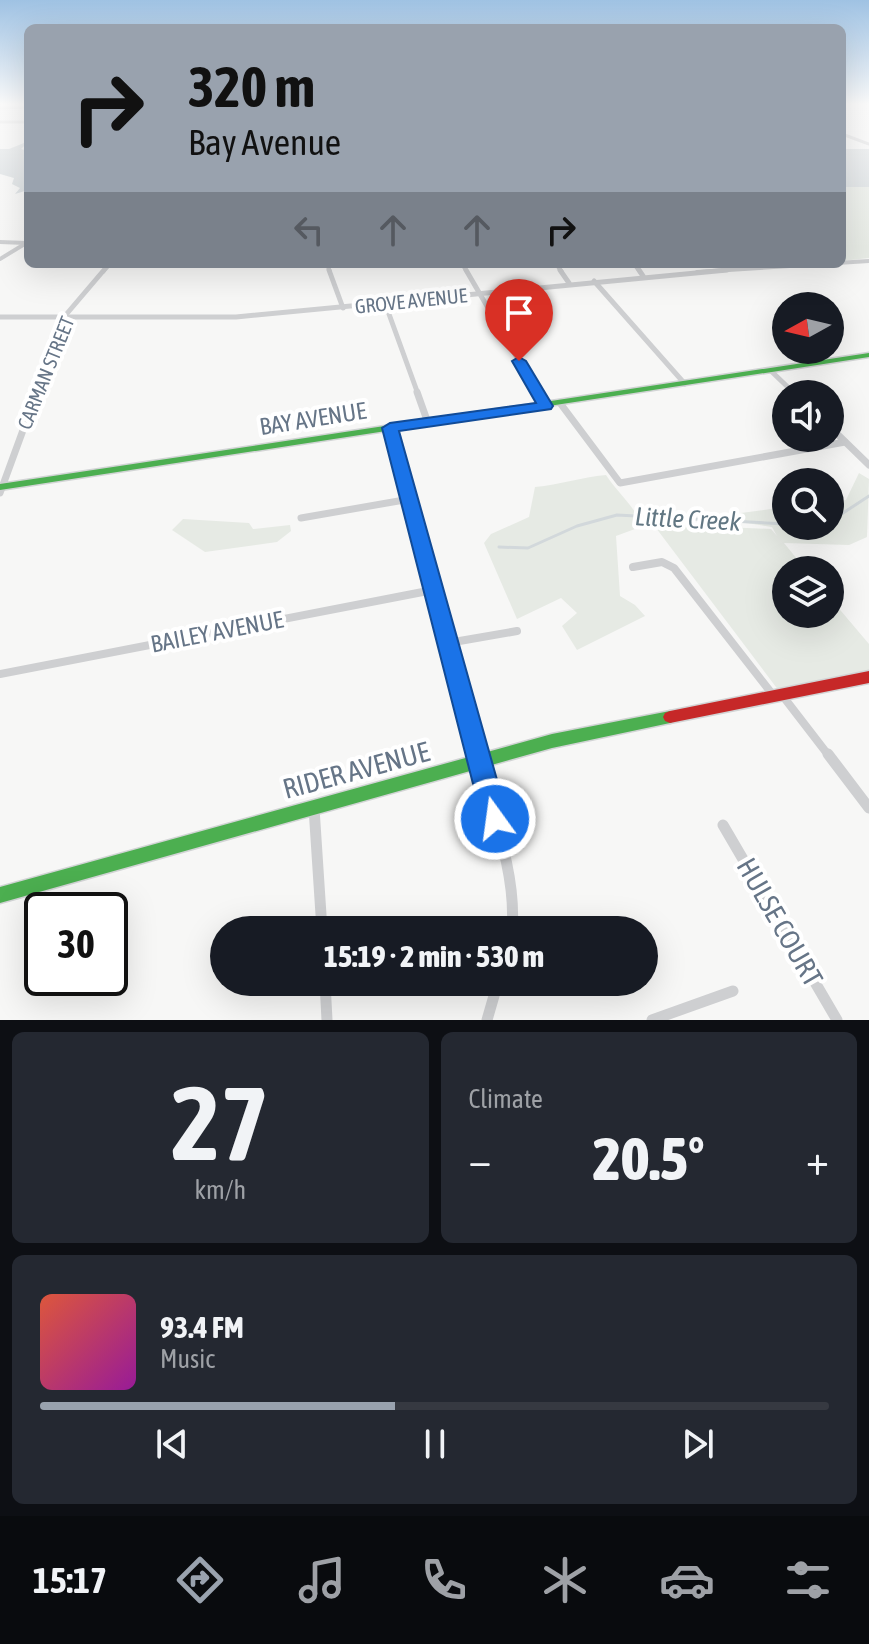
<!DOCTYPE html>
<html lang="en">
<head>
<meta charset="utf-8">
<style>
	body { margin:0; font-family:"Asap Condensed",sans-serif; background:#242831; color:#f1f3f6; height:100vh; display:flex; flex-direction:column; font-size:30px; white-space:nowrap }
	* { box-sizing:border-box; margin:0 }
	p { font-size:26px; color:#9ea1a6 }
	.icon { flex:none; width:44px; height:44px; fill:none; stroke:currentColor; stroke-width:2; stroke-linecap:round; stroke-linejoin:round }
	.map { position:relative; height:1020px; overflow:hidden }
	.drawer { display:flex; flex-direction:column; gap:12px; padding:12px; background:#0d0f14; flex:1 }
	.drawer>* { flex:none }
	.top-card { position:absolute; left:24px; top:24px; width:822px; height:244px; border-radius:12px; box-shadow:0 8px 32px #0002; background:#99a2ae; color:#111; overflow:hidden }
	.needle { width:52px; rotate:262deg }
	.controls { position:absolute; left:772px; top:292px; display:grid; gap:16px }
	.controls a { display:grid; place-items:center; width:72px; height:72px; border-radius:50%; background:#171b24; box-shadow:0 8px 32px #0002; font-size:40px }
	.speed { position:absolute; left:24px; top:892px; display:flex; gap:16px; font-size:40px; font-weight:700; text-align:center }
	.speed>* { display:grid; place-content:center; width:104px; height:104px; border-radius:50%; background:#171b24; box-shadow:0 8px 32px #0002; line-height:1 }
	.speed .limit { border:4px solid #111; border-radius:12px; background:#fff; color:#111 }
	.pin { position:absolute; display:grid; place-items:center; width:68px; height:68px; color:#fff; margin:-82px -34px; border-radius:50% 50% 50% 0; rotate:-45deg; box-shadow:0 0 8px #0007 }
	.pin .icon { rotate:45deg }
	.me { position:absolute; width:88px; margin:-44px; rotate:346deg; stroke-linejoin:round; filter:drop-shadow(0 0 6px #0008) }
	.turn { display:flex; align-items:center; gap:28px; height:168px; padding:0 32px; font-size:36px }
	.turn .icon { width:104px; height:104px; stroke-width:2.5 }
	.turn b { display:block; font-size:56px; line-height:68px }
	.lanes { display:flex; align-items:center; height:76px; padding:0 32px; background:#0003; justify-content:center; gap:40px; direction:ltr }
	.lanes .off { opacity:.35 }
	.big { font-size:60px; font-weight:800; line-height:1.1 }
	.drawer .widget { flex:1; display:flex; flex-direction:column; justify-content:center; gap:12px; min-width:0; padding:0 28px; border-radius:12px; background:#242831 }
	.drawer .dial { align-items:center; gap:0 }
	.dial b { font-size:104px; line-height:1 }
	.song { display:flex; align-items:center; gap:24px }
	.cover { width:96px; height:96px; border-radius:12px; background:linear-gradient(135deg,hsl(10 70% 55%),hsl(300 70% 35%)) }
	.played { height:8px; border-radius:4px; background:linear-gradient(90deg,#99a2ae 45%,#363941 45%) }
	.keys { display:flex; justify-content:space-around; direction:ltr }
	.heat { display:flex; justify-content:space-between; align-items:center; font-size:44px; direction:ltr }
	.drawer .tiles { flex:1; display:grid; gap:12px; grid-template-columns:1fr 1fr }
	.widget:last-child { grid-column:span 2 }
	.trip { position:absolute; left:210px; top:916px; width:448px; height:80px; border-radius:40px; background:#171b24; box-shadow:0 8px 32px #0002; font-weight:800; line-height:80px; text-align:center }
	.tab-bar { display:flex; height:128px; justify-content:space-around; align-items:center; background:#090b0e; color:#9ea1a6 }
	.tab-bar .icon { width:56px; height:56px }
	.tab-bar .current { color:#99a2ae }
	.tab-bar b { font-size:36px; color:#f1f3f6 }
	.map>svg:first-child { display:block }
	.green { fill:#e6eae4 }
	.water { fill:#d2d8db }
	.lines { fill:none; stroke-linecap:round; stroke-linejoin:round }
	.stream { stroke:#d2d8db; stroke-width:3 }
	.fast-casing { stroke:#d2d4d5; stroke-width:3 }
	.jam-casing { stroke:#d2d4d5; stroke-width:3 }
	.street-far5 { stroke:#cecfd1; stroke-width:3 }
	.street-far4 { stroke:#cecfd1; stroke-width:4 }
	.street-far3 { stroke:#cecfd1; stroke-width:5 }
	.street-far2 { stroke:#cecfd1; stroke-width:7 }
	.street-far1 { stroke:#cecfd1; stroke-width:8 }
	.street { stroke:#cecfd1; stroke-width:11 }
	.fast { fill:#4caf50; fill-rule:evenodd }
	.jam { fill:#c62828; fill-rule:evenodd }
	.route { fill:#1a73e8; stroke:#114b97; stroke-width:2 }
	.labels { text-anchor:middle; stroke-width:8; stroke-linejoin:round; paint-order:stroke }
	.far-street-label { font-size:20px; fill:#667587; stroke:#fff }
	.street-label { font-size:24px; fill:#667587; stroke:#fff }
	.water-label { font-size:26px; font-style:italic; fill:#627783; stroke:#fff }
	.near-street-label { font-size:28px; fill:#667587; stroke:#fff }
</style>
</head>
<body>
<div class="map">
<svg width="869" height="1020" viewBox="0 0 869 1020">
	<rect width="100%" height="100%" fill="#f7f7f6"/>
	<g class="green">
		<path d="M 842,187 L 869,187 L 869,258 L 842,261 Z"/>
		<path d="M 859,473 L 869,479 L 867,537 L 849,545 L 784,543 L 806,570 L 786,570 L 786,614 L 830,614 L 830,598 L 869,644 L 869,672 L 779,691 L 653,524 L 771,529 L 777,536 L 772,527 L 710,517 L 786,507 L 786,526 L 830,526 L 830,502 L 846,500 Z"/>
		<path d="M 606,475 C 618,493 634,506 643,526 L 616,536 L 620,596 L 635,605 L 645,616 L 577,650 L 562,626 L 577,613 L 561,598 L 517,619 L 484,543 L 491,534 L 529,517 L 535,487 C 560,485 581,477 606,475 Z"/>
		<path d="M 183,519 L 249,523 L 253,529 L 290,525 L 291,531 L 277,542 L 205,552 L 172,530 Z"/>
	</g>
	<g class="water">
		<path d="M 24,143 L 26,144 L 21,149 L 28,151 L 28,190 L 15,194 L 20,188 L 12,184 L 14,178 L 0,174 L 0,149 L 9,149 Z"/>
		<rect x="842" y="149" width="27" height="38"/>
	</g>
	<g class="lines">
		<g class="stream">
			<path d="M 830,517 L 840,515 L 869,496"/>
			<path d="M 499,547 L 528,548 L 577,526 L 617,515 L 786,524"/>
		</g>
		<g class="fast-casing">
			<g id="fast">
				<path d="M 869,353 L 869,357 L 0,490 L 0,484 Z"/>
				<path d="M 670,711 L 675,713 L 677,717 L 675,721 L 670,723 L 552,748 L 0,903 L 0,887 L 552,734 Z"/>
			</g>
		</g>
		<g class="jam-casing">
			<path id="jam" d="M 869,671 L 869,683 L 670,723 L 665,721 L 663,717 L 665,713 L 670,711 Z"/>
		</g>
		<g class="street-far5">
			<path d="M 0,108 L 28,107"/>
			<path d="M 0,122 L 28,122"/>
			<path d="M 842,134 L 869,144"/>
		</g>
		<g class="street-far4">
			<path d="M 0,242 L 26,243"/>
			<path d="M 0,259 L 28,242"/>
			<path d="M 327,264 L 330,272"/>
			<path d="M 462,264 L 467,272"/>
			<path d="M 556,264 L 562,272"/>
			<path d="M 634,264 L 640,272"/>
			<path d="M 103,272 L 110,264"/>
			<path d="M 697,272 L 869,261"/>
		</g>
		<g class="street-far3">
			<path d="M 329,270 L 343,308"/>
			<path d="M 466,270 L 538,394"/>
			<path d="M 560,270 L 569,283"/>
			<path d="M 639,270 L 643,276"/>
			<path d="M 594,281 L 685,384"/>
			<path d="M 385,303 L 418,394"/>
			<path d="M 0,317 L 236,317 L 727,270"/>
			<path d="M 770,370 L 795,394"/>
			<path d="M 36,394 L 64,317 L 104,270"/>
		</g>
		<g class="street-far2">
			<path d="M 417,392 L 428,423"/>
			<path d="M 537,392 L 545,406"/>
			<path d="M 560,403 L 620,483 L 845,442"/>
			<path d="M 830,427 L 869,465"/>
			<path d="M 390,428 L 423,552"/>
			<path d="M 0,493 L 37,392"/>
			<path d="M 301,518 L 410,499"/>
		</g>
		<g class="street-far1">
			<path d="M 422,550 L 477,756"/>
			<path d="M 633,567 L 662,562 L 674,568 L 773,695"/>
			<path d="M 448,643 L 517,631"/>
			<path d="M 0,674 L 433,590"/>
			<path d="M 782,695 L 829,756"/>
		</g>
		<g class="street">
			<path d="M 476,754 C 491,810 517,872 512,930"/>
			<path d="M 828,754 L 869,808"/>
			<path d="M 314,808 L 322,930"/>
			<path d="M 723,825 L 837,1020"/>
			<path d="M 325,982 L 327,1020"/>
			<path d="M 487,1020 L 498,982"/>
			<path d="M 652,1020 L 733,991"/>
		</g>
		<use href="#fast" class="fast"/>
		<use href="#jam" class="jam"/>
	</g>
	<linearGradient id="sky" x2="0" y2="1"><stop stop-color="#9fc2e3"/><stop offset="0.42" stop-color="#fbfbfb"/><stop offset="1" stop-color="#fbfbfb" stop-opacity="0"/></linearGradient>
	<rect width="869" height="248" fill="url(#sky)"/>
	<path class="route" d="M 519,357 L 526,361 L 553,406 L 551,409 L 399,431 L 508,819 L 504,829 L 495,833 L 486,829 L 482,819 L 382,428 L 390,423 L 536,403 L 512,361 Z"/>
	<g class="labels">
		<g class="far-street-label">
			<text transform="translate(411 301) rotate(-6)" y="7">GROVE AVENUE</text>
			<text transform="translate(46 373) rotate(-68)" y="7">CARMAN STREET</text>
		</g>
		<g class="street-label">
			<text transform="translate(313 419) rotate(-9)" y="8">BAY AVENUE</text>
			<text transform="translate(217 632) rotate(-11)" y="8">BAILEY AVENUE</text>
		</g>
		<g class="water-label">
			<text transform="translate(688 519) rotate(3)" y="9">Little Creek</text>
		</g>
		<g class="near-street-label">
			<text transform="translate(356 770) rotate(-15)" y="10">RIDER AVENUE</text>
			<text transform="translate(780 922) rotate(60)" y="10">HULSE COURT</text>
		</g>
	</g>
</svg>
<div class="controls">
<a><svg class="needle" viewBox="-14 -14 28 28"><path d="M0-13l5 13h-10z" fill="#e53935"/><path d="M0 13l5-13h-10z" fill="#9ea1a6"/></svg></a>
<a><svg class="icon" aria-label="sound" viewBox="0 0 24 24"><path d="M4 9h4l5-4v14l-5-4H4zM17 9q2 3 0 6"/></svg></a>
<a><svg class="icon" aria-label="search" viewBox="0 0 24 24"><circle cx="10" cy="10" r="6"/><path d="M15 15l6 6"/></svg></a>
<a><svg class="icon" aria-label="layers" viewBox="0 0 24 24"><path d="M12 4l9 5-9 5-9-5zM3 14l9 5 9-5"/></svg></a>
</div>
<div class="speed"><div class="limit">30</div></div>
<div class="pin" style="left:519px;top:361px;background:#d93025"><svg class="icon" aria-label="arrive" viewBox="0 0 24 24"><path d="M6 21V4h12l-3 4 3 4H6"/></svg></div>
<svg class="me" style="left:495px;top:819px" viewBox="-20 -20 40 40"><circle r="17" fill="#1a73e8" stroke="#fff" stroke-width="3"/><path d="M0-11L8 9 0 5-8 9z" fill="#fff"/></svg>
<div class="trip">15:19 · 2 min · 530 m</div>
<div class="top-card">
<div class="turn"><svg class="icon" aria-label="right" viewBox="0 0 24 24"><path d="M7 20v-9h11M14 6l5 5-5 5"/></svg><div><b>320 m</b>Bay Avenue</div></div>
<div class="lanes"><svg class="icon off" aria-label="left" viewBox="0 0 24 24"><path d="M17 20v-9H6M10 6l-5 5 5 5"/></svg><svg class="icon off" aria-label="ahead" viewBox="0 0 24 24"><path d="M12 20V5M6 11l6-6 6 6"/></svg><svg class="icon off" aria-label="ahead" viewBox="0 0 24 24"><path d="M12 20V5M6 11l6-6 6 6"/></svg><svg class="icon" aria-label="right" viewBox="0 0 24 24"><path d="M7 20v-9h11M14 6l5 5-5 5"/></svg></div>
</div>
</div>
<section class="drawer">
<div class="tiles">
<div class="widget dial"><b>27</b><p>km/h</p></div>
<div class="widget"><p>Climate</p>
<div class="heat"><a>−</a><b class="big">20.5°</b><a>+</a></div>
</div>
<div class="widget">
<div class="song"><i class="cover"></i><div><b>93.4 FM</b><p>Music</p></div></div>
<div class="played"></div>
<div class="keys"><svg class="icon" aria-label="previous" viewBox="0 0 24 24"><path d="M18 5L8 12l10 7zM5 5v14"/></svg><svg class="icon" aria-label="pause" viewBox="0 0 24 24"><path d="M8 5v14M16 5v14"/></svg><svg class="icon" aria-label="next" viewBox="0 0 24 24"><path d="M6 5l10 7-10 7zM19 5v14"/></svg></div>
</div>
</div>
</section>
<nav class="tab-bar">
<b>15:17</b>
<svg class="icon current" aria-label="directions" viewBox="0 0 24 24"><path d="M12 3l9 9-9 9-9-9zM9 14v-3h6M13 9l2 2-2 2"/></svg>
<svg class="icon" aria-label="music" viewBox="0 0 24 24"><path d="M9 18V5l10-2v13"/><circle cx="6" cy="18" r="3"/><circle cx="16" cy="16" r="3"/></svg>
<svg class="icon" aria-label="phone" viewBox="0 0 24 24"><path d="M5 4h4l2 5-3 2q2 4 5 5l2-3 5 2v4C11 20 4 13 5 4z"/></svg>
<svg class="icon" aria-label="climate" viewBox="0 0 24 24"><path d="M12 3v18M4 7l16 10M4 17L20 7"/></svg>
<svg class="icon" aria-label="car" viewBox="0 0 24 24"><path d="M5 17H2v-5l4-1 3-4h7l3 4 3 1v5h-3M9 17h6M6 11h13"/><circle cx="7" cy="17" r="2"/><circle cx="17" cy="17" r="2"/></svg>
<svg class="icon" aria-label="filters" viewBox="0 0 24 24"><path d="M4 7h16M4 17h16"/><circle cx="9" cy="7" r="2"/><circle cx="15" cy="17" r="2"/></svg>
</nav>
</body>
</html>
